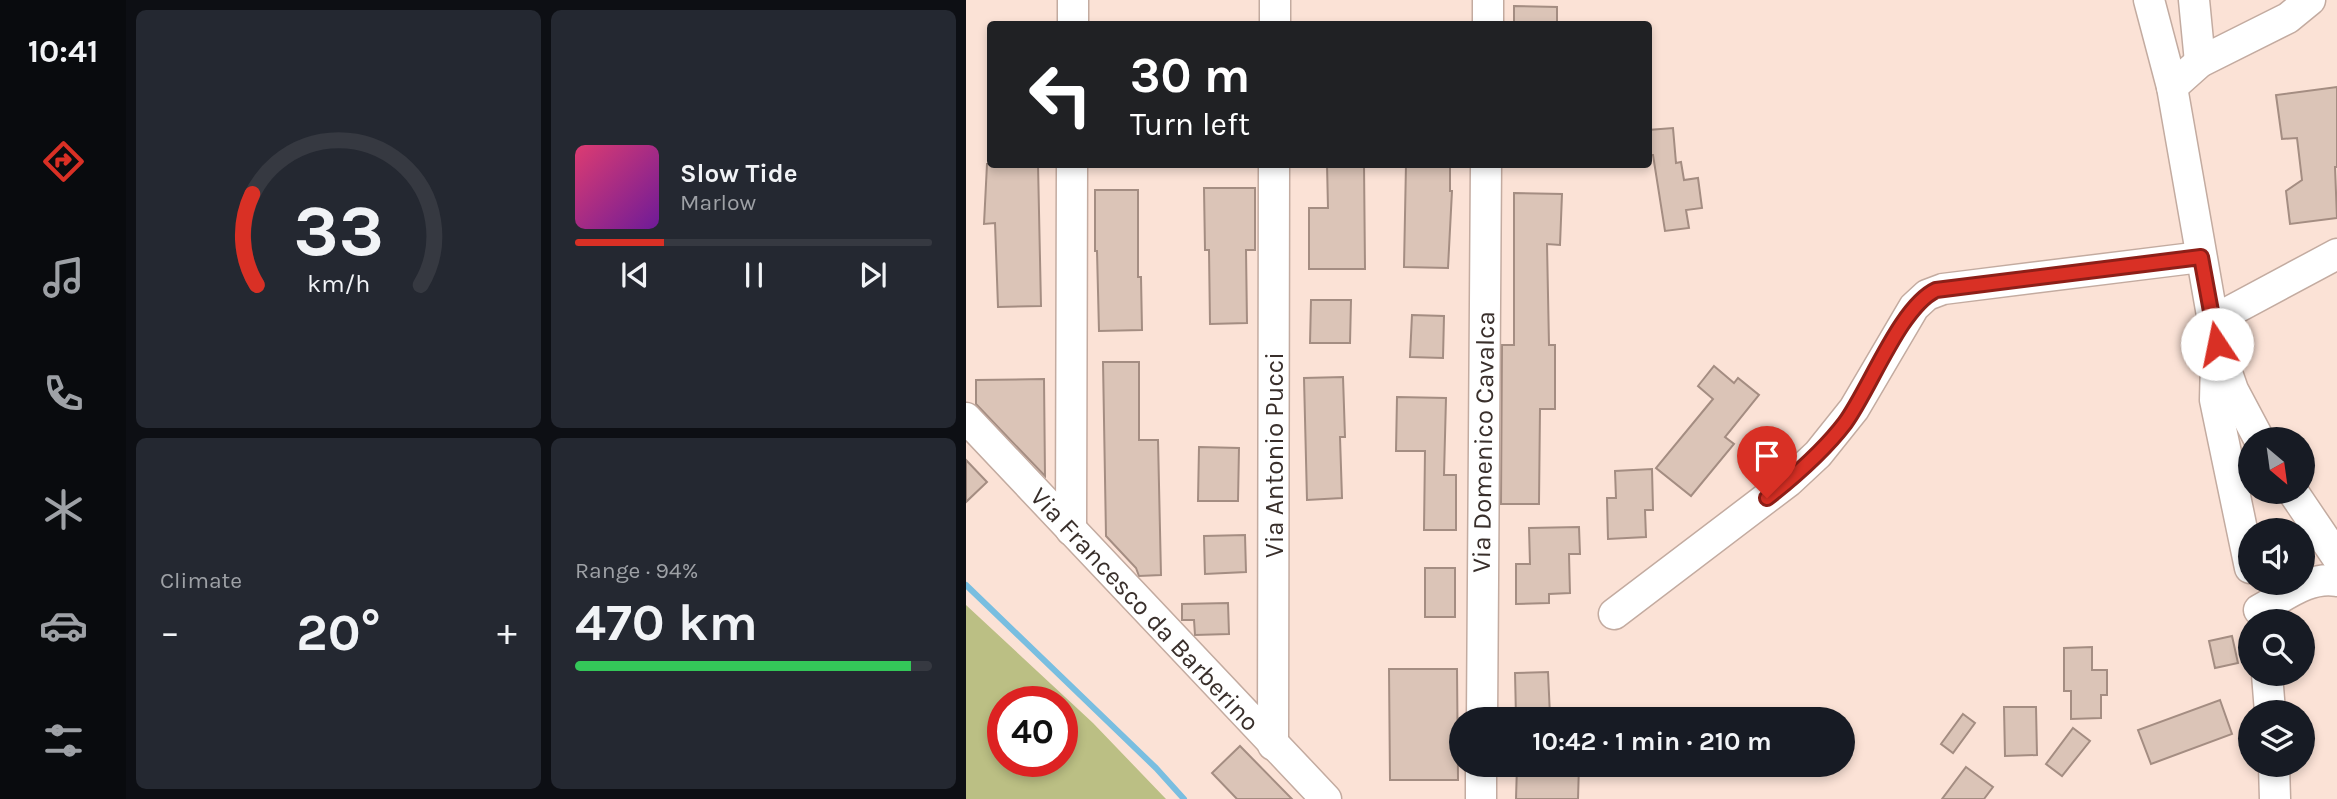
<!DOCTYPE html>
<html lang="en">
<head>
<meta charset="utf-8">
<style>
	body { margin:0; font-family:Karla,sans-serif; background:#242831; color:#f1f3f6; height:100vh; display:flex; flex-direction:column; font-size:26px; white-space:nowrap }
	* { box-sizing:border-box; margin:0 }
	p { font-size:23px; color:#9ea1a6 }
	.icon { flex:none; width:38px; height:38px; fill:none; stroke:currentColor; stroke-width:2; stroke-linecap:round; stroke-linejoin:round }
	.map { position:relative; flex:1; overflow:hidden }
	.sheet { display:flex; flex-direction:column; gap:10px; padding:10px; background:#0d0f14; width:840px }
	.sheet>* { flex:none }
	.guide { position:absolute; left:21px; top:21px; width:665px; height:147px; border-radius:7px; box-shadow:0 4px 10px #0003; background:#202124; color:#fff; overflow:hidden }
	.needle { width:46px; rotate:151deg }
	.fabs { position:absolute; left:1272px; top:427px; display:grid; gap:14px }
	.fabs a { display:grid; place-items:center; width:77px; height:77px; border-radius:50%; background:#171b24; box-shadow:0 4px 10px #0003; font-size:35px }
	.speed { position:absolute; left:21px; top:686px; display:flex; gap:14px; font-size:35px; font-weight:700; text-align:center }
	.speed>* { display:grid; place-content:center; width:91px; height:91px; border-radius:50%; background:#171b24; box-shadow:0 4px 10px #0003; line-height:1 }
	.speed .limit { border:10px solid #d22; background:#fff; color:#111 }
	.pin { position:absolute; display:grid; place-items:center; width:60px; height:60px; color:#fff; margin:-72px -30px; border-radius:50% 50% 50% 0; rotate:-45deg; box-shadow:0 0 7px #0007 }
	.pin .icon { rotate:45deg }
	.me { position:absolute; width:77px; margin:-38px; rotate:349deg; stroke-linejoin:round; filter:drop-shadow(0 0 5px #0008) }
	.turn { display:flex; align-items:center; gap:24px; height:147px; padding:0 28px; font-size:32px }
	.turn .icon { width:91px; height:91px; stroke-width:2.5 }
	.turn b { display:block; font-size:49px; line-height:60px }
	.big { font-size:52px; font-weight:700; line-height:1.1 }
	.sheet .card { flex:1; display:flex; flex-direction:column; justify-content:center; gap:10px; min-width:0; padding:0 24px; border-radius:10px; background:#242831 }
	.sheet .dial { align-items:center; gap:0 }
	.dial svg { height:182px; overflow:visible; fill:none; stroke:#363941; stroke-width:7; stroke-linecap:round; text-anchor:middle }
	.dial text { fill:#f1f3f6; stroke:none }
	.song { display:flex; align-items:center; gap:21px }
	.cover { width:84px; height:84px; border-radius:10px; background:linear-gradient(135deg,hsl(340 70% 55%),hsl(280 70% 35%)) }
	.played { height:7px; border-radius:4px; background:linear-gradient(90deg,#d93025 25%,#363941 25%) }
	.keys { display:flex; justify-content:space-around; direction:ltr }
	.heat { display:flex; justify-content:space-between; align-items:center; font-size:38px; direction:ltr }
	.charge { height:10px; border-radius:5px; background:linear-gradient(90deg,#34c759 94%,#363941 0) }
	.sheet .tiles { flex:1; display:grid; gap:10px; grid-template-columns:repeat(2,1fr) }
	.trip { position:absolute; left:483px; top:707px; width:406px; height:70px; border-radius:35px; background:#171b24; box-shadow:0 4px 10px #0003; font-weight:700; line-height:70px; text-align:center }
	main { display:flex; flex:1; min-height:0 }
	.tab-bar { display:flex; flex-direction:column; width:126px; justify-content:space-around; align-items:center; background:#090b0e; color:#9ea1a6 }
	.tab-bar .icon { width:49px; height:49px }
	.tab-bar .active { color:#d93025 }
	.tab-bar b { font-size:32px; color:#f1f3f6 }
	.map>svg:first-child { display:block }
	.green { fill:#bbbf84; fill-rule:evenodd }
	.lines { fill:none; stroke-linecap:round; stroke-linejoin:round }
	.stream { stroke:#79bee0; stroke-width:6 }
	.building { fill:#dbc4b7; stroke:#a48d82; stroke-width:2 }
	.minor-casing { stroke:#c3aba0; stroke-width:33 }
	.minor { stroke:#fff; stroke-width:30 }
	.route-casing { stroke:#8d1f18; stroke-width:18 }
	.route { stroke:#d93025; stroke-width:12 }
	.labels { text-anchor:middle; stroke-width:6; stroke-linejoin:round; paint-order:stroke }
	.street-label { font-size:26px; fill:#392f2b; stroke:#fff }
</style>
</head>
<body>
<main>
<nav class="tab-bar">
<b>10:41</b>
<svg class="icon active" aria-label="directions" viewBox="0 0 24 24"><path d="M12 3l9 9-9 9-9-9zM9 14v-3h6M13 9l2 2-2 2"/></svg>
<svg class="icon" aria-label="music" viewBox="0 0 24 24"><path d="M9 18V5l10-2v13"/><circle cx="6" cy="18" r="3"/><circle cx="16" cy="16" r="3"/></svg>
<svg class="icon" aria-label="phone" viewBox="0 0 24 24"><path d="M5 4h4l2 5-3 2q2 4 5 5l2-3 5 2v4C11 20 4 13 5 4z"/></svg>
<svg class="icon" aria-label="climate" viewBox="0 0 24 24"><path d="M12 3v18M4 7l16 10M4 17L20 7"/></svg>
<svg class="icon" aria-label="car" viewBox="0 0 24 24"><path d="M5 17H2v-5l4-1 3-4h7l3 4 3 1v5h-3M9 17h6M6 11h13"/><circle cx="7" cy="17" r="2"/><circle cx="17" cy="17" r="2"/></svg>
<svg class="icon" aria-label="filters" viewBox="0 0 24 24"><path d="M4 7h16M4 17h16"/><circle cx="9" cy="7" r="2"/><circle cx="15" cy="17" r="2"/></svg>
</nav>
<section class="sheet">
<div class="tiles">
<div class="card dial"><svg viewBox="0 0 100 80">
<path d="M14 69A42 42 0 1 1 86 69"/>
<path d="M14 69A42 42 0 0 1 12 29" stroke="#d93025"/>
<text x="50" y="56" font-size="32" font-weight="700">33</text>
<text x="50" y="72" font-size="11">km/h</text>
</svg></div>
<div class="card">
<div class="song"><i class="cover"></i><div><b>Slow Tide</b><p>Marlow</p></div></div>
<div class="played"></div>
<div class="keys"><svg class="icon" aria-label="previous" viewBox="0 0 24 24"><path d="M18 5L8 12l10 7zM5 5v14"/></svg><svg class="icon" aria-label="pause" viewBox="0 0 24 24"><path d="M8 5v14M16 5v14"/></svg><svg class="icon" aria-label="next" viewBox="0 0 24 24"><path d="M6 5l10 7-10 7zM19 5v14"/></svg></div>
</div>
<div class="card"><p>Climate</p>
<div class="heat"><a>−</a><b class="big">20°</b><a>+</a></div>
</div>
<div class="card"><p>Range · 94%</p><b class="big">470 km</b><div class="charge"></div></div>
</div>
</section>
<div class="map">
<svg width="1371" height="799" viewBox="0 0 1371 799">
	<rect width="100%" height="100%" fill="#fbe2d6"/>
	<path class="green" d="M 0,605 L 127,723 L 200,799 L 0,799 ZM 37,702 L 96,702 L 96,761 L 37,761 Z"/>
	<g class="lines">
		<path class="stream" d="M 0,585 L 190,768 L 218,799"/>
	</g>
	<g class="building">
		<path d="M 548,6 L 591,7 L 591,24 L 548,24 Z"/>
		<path d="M 1371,87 L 1371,167 L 1369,167 L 1371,218 L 1324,224 L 1320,191 L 1336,180 L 1331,138 L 1316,139 L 1310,95 Z"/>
		<path d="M 707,128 L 710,163 L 715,162 L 718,180 L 732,178 L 736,208 L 720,210 L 723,228 L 699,231 L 687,155 L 682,155 L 682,130 Z"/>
		<path d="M 21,164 L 72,164 L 75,306 L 32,307 L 29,223 L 18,224 Z"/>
		<path d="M 361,164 L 398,164 L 399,269 L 343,269 L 343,208 L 362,208 Z"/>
		<path d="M 440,164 L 484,164 L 484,191 L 486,191 L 482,268 L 438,267 Z"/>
		<path d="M 238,188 L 289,188 L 289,250 L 280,250 L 281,323 L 244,324 L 243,250 L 239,250 Z"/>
		<path d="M 129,190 L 172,190 L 172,277 L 175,277 L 176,330 L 133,331 L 131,251 L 129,251 Z"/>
		<path d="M 548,193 L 596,194 L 594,245 L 581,244 L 583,345 L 589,345 L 589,409 L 574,409 L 573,504 L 535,504 L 536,345 L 548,345 Z"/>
		<path d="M 345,300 L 385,300 L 384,343 L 344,343 Z"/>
		<path d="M 446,315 L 478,316 L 477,358 L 444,357 Z"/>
		<path d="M 137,362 L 173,362 L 173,440 L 192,440 L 195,575 L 173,576 L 170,568 L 140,536 Z"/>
		<path d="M 748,366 L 768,383 L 772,378 L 793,395 L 759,437 L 768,444 L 725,496 L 690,468 L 747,399 L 732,386 Z"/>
		<path d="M 377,377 L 379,437 L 374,437 L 376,498 L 341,500 L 338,378 Z"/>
		<path d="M 78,379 L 79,476 L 10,404 L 10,380 Z"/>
		<path d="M 431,397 L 480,398 L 478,475 L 490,475 L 490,530 L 458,530 L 459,451 L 430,451 Z"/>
		<path d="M 233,447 L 273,448 L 272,501 L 232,501 Z"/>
		<path d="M 0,460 L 21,482 L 0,502 Z"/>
		<path d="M 686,469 L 687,510 L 679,510 L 680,537 L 642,539 L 641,498 L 650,498 L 649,471 Z"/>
		<path d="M 613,527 L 614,554 L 603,554 L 604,593 L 583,594 L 583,603 L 550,604 L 550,564 L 564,564 L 563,528 Z"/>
		<path d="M 279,535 L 280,572 L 239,574 L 238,536 Z"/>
		<rect x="459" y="568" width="30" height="49"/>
		<path d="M 262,603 L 263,634 L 229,635 L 228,620 L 216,620 L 216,604 Z"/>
		<path d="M 1266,636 L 1272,663 L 1249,668 L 1243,641 Z"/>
		<path d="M 1126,647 L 1126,670 L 1141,670 L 1141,695 L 1135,695 L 1135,718 L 1105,719 L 1105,691 L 1098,691 L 1098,648 Z"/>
		<path d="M 423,669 L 491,669 L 492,780 L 424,780 Z"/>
		<path d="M 582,672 L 584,716 L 550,717 L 549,673 Z"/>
		<path d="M 1254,700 L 1266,734 L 1185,764 L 1172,730 Z"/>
		<path d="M 1038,707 L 1070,707 L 1071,755 L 1039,756 Z"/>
		<path d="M 997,714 L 1009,723 L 987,753 L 975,744 Z"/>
		<path d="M 1107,728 L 1124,741 L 1096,776 L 1080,764 Z"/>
		<path d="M 274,746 L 326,799 L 271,799 L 246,773 Z"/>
		<path d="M 551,765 L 613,765 L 612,799 L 550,799 Z"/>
		<path d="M 1000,767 L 1027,787 L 1018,799 L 976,799 Z"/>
	</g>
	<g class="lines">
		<g class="minor-casing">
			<g id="minor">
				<path d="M 1183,0 L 1206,87 L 1251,344 L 1267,390 L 1293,439"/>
				<path d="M 1228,0 L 1234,62"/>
				<path d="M 107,24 L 107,0"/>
				<path d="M 309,24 L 309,0"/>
				<path d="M 522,24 L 522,0"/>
				<path d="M 1206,87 L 1234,62 L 1322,18 L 1344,0"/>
				<path d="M 1246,321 L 1371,254"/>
				<path d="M 1250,362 L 1249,400 L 1284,568"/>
				<path d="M 0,418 L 360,799"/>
				<path d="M 1327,492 L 1371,557"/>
				<path d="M 105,530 L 106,164"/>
				<path d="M 1293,610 C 1318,597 1342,576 1371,581"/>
				<path d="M 648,614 L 823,481 L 852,454 L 888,409 L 948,307 L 961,295 L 977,289 L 1235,257"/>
				<path d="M 1301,674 L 1304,712"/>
				<path d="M 516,719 L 520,164"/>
				<path d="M 307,745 L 308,164"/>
				<path d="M 1308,765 L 1309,799"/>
				<path d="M 515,799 L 515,765"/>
			</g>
		</g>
		<use href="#minor" class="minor"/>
	</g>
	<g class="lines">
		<g class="route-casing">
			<path id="route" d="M 801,498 C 829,476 857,452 879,423 C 904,389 934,307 970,290 L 1235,257 L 1251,344"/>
		</g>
		<use href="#route" class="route"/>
	</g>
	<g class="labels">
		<g class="street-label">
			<text transform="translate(517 442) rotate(-89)" y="9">Via Domenico Cavalca</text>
			<text transform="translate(308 455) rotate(-90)" y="9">Via Antonio Pucci</text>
			<text transform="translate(179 609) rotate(47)" y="9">Via Francesco da Barberino</text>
		</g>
	</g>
</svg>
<div class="fabs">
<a><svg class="needle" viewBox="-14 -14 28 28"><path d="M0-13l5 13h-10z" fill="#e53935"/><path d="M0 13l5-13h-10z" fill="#9ea1a6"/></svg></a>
<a><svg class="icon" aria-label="sound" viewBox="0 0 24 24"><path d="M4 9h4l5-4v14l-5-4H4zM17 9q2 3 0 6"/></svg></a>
<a><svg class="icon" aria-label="search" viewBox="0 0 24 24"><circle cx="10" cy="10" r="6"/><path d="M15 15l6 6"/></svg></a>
<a><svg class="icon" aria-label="layers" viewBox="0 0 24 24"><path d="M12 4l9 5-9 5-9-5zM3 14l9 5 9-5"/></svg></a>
</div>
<div class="speed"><div class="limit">40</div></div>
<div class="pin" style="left:801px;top:498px;background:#d93025"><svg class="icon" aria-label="arrive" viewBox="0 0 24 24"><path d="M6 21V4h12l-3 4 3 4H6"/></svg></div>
<svg class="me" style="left:1251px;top:344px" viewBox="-20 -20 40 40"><circle r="19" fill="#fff"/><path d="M0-13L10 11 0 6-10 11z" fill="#d93025"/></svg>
<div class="trip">10:42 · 1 min · 210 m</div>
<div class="guide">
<div class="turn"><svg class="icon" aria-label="left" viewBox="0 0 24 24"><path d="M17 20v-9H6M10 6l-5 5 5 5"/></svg><div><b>30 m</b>Turn left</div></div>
</div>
</div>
</main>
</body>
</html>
